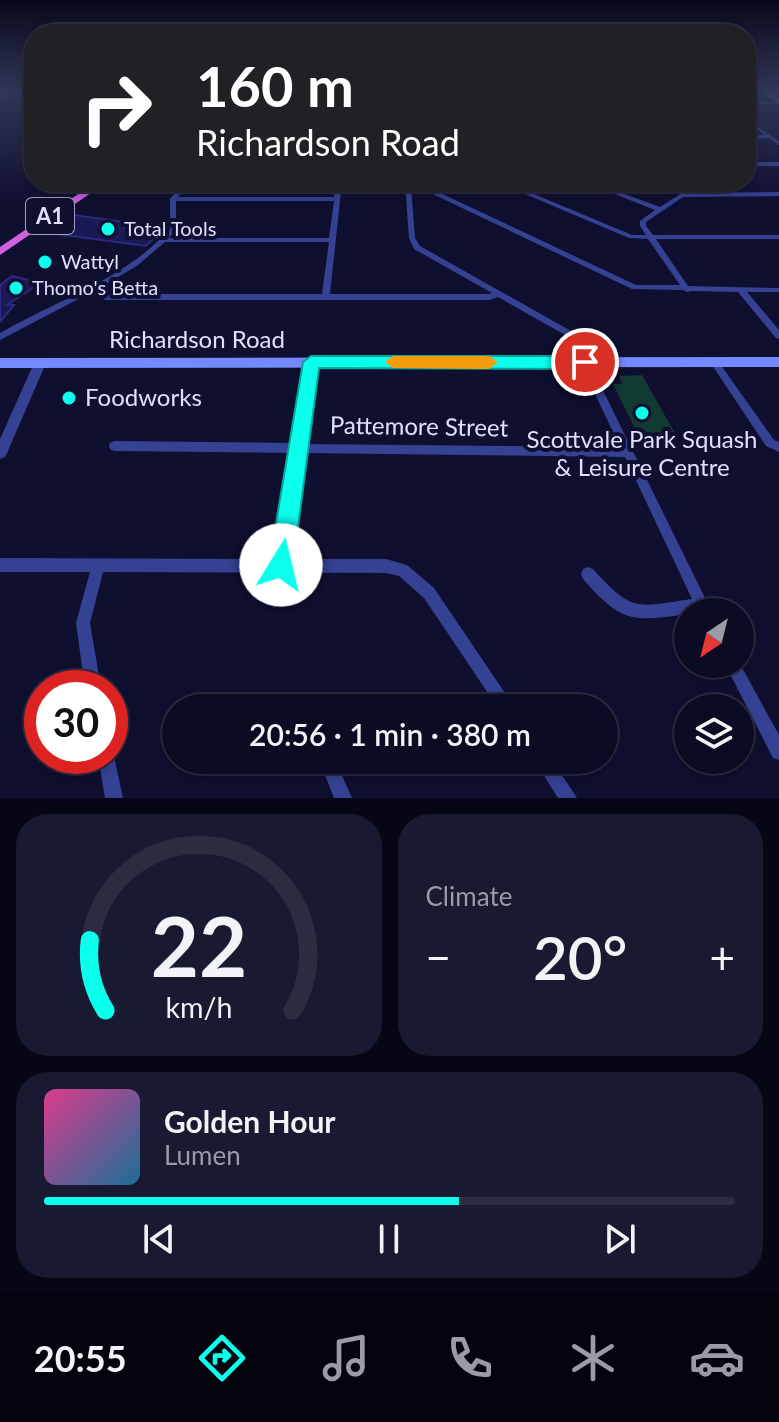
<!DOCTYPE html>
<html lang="en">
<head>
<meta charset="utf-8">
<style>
	body { margin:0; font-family:Lato,sans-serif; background:#191931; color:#f1f3f6; height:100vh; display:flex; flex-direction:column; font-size:30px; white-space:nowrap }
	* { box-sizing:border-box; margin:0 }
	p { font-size:26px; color:#9a9ba6 }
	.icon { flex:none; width:44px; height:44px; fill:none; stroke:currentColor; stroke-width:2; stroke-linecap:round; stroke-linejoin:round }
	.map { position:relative; height:798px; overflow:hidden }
	.panel { display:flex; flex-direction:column; gap:16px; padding:16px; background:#060614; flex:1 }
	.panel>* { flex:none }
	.top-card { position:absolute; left:24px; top:24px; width:732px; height:168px; border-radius:32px; box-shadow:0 4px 12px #0003,0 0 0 2px #2b2b41; background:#202124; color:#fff; overflow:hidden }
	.needle { width:52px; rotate:215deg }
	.controls { position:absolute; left:674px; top:598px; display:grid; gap:16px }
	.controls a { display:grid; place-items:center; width:80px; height:80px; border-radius:50%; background:#0b0b24; box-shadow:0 4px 12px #0003,0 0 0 2px #2b2b41; font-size:40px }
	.speed { position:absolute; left:24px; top:670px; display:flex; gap:16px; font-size:40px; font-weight:700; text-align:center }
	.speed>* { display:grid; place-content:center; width:104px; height:104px; border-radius:50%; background:#0b0b24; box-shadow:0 4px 12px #0003,0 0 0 2px #2b2b41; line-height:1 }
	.speed .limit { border:12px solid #d22; background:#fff; color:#111 }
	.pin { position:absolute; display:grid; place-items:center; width:68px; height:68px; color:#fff; margin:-34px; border:4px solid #fff; border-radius:50%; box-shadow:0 2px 8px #0007 }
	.me { position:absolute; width:88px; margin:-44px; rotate:9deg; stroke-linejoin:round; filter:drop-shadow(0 0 6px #0008) }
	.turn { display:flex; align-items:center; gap:28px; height:168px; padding:0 40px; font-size:36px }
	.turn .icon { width:104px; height:104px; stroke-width:2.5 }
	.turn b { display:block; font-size:56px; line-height:68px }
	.big { font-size:60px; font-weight:600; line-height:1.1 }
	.panel .card { flex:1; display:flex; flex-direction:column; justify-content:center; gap:12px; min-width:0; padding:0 28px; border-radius:32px; background:#191931 }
	.panel .dial { align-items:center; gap:0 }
	.dial svg { height:208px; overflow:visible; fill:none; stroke:#2b2b41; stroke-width:7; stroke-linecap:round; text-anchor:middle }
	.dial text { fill:#f1f3f6; stroke:none }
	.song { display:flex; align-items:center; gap:24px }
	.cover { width:96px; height:96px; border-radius:12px; background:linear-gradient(135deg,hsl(330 70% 55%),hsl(200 70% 35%)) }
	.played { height:8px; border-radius:4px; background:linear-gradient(90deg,#0affed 60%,#2b2b41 60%) }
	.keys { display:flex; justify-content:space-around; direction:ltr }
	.heat { display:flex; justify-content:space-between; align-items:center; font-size:44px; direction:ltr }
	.panel .tiles { flex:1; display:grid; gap:16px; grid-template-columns:1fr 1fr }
	.card:last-child { grid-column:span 2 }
	.trip { position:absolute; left:162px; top:694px; width:456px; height:80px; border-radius:40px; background:#0b0b24; box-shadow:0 4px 12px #0003,0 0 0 2px #2b2b41; font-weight:600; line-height:80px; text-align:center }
	.tab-bar { display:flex; height:128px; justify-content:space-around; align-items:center; background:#04040e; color:#9a9ba6 }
	.tab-bar .icon { width:56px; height:56px }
	.tab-bar .current { color:#0affed }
	.tab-bar b { font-size:36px; color:#f1f3f6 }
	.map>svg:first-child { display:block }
	.green { fill:#113a32 }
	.building { fill:#1b1953; stroke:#2b2981; stroke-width:2 }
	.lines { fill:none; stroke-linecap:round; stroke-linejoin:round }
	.minor { fill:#354293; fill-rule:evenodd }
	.tertiary { fill:#354293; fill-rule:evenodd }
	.secondary { fill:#7589ff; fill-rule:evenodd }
	.trunk { fill:#d45fe2; fill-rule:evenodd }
	.route { fill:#0affed; stroke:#06a69a; stroke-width:2 }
	.slow { fill:#f59e0b }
	.poi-dot { fill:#0affed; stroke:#0f0f30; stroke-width:3 }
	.labels { text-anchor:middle; stroke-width:8; stroke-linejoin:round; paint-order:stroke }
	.far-poi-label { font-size:20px; fill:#dee0ff; stroke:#0f0f30; text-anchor:start }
	.shield { fill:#0f0f30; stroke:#a0a1c1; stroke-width:2 }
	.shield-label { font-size:22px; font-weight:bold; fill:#dee0ff }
	.street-label { font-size:24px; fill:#dee0ff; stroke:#0f0f30 }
	.poi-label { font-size:24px; fill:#dee0ff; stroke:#0f0f30; text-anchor:start }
</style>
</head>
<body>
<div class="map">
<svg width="779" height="798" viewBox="0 0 779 798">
	<rect width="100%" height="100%" fill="#0f0f30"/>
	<path class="green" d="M 642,375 L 676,435 L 639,437 L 613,384 L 622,384 L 619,376 Z"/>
	<g class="building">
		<path d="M 74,215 L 124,222 L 124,228 L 164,228 L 146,246 L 49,233 Z"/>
		<path d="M 12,276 L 40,283 L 7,305 L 14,305 L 0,322 L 0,285 Z"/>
	</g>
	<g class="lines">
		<g class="minor">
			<rect x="746" y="102" width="33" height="2"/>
			<path d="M 746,119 L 779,141 L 779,145 L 769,138 L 746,139 L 746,135 L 765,135 L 746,122 Z"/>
			<rect x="746" y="162" width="33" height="4"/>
			<path d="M 184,182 L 190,182 L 178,197 L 334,197 L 336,182 L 342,182 L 330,294 L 488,294 L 492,293 L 414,249 L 409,238 L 405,182 L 421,184 L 636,285 L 680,285 L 648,239 L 629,238 L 497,182 L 505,182 L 632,235 L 646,235 L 640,226 L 640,221 L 655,210 L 584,182 L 592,182 L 660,207 L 682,193 L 779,192 L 779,196 L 683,197 L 646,222 L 646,226 L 653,235 L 779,235 L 779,239 L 656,239 L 688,286 L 779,288 L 779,292 L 747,292 L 779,330 L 779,339 L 776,338 L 738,292 L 691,291 L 687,292 L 683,290 L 632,289 L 418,187 L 411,186 L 415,238 L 420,246 L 603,349 L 616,362 L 614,364 L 608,364 L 597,353 L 498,297 L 489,300 L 106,300 L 88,294 L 0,340 L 0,333 C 43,308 91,291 132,262 C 146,253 158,241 170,230 L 170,199 ZM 176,201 L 334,201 L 329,238 L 169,238 L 176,230 ZM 165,242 L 329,242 L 322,294 L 106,294 L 95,291 L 138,265 Z"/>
			<path d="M 311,359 L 316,362 L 304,444 L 620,447 L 580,362 L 585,359 L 588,360 L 712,612 L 688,612 L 688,614 C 631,622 622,623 583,579 L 581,574 L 583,569 L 588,567 L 593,569 C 632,613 637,607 692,599 L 625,457 L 303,453 L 288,559 L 386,559 L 407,565 L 434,588 L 515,708 L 498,708 L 424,598 L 399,576 L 386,573 L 103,572 L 90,623 L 101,688 L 85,688 L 76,623 L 90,572 L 0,572 L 0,558 L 275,559 L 292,453 L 114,451 L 110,449 L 109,446 L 110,443 L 114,441 L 294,443 L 306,362 Z"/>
			<path d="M 715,360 L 718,361 L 774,440 L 779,442 L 779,452 L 766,446 L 712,365 L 710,363 Z"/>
			<path d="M 725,664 L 740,664 L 779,735 L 779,760 L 773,758 Z"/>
			<path d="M 110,749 L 114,756 L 123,798 L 105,798 L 98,756 L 110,756 Z"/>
			<path d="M 319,760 L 335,760 L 352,798 L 334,798 Z"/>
			<path d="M 534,760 L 552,760 L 577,798 L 558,798 Z"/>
		</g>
		<path class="tertiary" d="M 40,359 L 46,363 L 7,453 L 5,457 L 0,459 L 0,439 L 34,363 Z"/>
		<g class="secondary">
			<path d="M 757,90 L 765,90 L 779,98 L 779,103 Z"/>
			<path d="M 779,357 L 779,367 L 0,368 L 0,358 Z"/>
		</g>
		<path class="trunk" d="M 96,182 L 107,182 L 0,255 L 0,247 Z"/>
	</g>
	<linearGradient id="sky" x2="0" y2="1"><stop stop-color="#08081a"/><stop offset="0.45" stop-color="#313759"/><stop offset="1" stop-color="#313759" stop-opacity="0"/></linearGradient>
	<rect width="779" height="202" fill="url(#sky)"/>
	<path class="route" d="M 311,356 L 585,356 L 593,362 L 585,369 L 319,368 L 293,565 L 289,574 L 281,577 L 273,574 L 269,565 L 303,362 Z"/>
	<path class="slow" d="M 393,356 L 489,356 L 498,362 L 489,369 L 393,368 L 385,362 Z"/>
	<g class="poi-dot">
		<circle cx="108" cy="229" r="8"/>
		<circle cx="45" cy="262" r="8"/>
		<circle cx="16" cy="288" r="8"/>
		<circle cx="69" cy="398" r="8"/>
		<circle cx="642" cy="413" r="8"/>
	</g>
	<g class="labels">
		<g class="far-poi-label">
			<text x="124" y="236">Total Tools</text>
			<text x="61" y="269">Wattyl</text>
			<text x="32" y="295">Thomo's Betta</text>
		</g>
		<rect class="shield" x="26" y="198" width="48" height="36" rx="6"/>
		<g class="shield-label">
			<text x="50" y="224">A1</text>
		</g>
		<g class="street-label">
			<text x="197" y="348">Richardson Road</text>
			<text transform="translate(419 427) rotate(1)" y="8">Pattemore Street</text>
		</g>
		<g class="poi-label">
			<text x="85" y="406">Foodworks</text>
			<text x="642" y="448" text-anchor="middle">Scottvale Park Squash<tspan x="642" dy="28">&amp; Leisure Centre</tspan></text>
		</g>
	</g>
</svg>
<div class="controls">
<a><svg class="needle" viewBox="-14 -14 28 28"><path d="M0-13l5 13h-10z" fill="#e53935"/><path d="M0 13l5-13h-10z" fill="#9a9ba6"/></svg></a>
<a><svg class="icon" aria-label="layers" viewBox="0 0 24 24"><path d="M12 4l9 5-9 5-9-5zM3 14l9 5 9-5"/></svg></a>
</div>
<div class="speed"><div class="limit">30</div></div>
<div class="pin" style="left:585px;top:362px;background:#d93025"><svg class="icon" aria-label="arrive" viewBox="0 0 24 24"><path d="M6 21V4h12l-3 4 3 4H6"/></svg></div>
<svg class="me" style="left:281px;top:565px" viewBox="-20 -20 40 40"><circle r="19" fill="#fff"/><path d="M0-13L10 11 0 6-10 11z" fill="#0affed"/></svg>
<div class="trip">20:56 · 1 min · 380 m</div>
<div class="top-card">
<div class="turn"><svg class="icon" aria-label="right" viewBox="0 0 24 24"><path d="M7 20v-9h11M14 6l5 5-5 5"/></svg><div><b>160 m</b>Richardson Road</div></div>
</div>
</div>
<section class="panel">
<div class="tiles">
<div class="card dial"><svg viewBox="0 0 100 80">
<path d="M14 69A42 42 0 1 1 86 69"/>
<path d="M14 69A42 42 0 0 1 8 42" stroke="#0affed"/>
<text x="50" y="56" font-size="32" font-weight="700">22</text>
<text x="50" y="72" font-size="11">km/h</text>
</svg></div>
<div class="card"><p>Climate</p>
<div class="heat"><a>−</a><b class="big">20°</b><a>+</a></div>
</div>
<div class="card">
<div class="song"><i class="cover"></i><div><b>Golden Hour</b><p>Lumen</p></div></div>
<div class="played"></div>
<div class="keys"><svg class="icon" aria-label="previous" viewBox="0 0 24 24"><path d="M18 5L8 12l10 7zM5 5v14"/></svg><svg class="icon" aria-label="pause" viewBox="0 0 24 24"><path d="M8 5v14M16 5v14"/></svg><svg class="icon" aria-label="next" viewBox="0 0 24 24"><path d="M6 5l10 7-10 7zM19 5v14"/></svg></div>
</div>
</div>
</section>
<nav class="tab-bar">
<b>20:55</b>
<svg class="icon current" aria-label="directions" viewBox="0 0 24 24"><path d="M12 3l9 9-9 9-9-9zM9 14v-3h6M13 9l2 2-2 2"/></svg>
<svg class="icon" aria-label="music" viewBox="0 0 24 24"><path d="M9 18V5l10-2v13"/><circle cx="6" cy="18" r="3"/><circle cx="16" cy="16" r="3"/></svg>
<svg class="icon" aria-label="phone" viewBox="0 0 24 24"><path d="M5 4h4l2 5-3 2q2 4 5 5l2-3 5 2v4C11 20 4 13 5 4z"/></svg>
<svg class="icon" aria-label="climate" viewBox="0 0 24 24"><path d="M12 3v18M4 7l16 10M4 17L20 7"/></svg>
<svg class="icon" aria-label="car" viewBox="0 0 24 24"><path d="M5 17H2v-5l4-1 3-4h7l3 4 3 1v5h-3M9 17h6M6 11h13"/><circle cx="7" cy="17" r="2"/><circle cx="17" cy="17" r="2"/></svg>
</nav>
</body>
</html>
